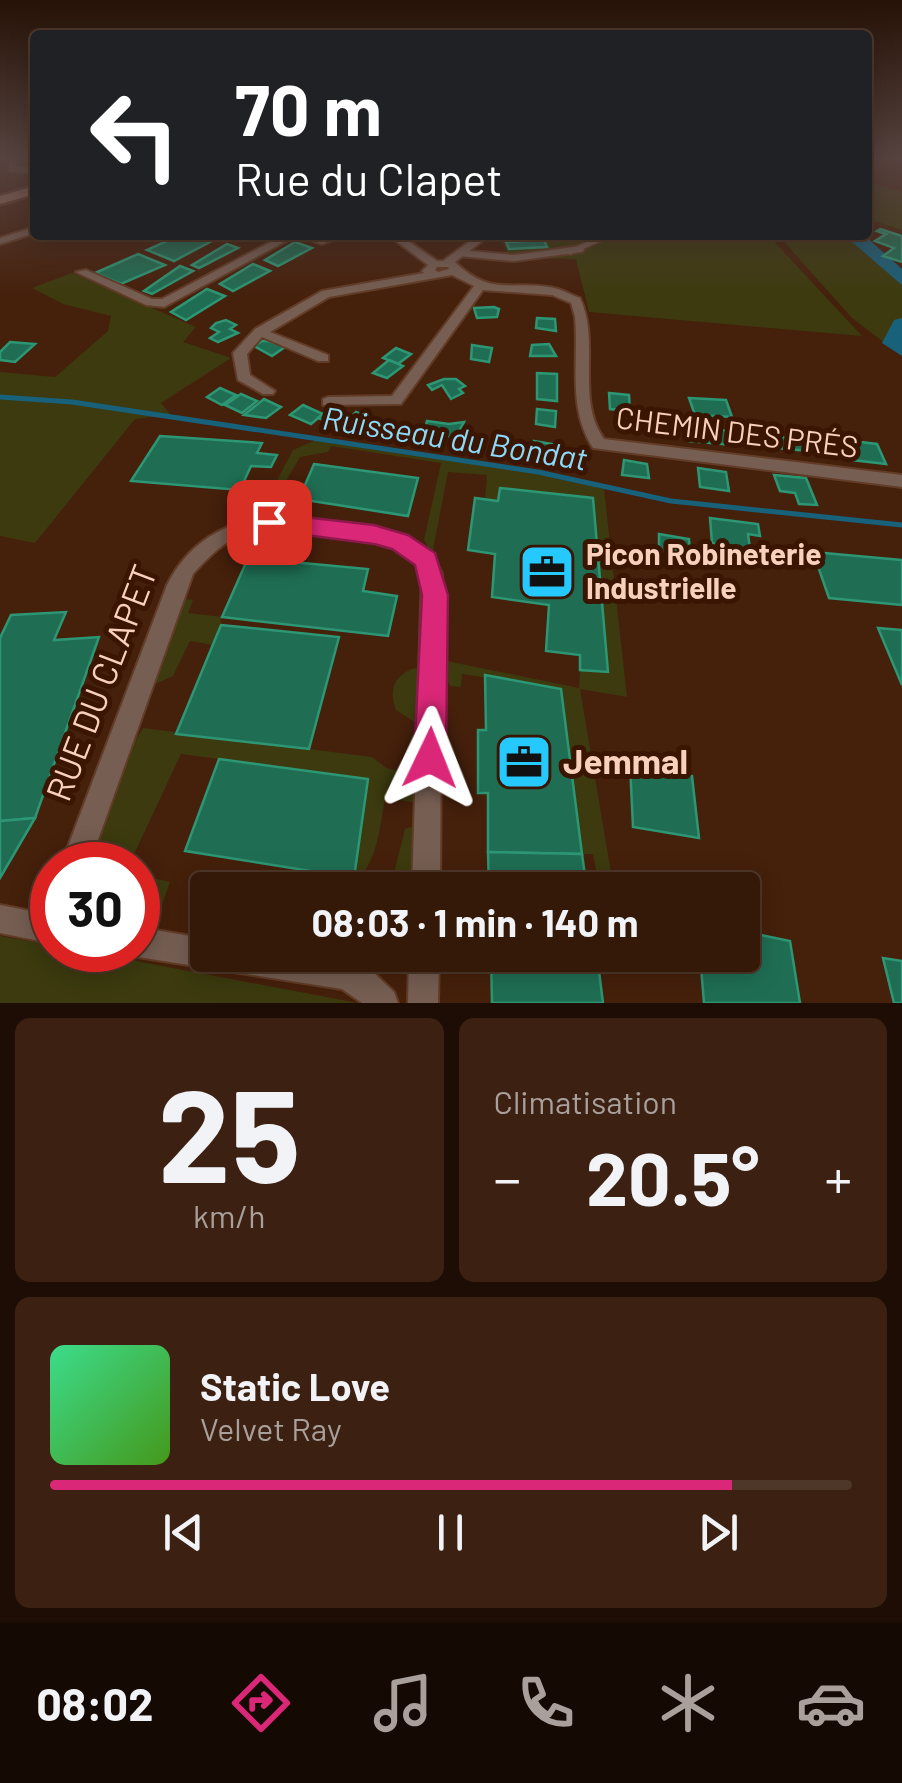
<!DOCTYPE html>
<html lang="fr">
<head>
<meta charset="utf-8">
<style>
	body { margin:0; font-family:Barlow,sans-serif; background:#3c2112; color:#f1f3f6; height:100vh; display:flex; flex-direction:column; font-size:38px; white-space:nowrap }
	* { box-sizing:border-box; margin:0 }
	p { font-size:32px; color:#a9a09c }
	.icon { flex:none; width:55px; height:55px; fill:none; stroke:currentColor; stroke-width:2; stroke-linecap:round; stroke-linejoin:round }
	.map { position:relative; height:1003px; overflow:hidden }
	.sheet { display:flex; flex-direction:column; gap:15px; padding:15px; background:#1d0d04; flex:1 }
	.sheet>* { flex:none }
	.hud { position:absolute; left:30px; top:30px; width:842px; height:210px; border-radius:10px; box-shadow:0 5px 25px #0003,0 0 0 2px #4e3729; background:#202124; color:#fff; overflow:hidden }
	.speed { position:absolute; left:30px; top:842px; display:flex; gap:20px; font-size:50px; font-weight:700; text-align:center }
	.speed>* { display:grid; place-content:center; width:130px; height:130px; border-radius:50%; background:#341808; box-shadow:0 5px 25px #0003,0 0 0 2px #4e3729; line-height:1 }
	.speed .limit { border:15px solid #d22; background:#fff; color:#111 }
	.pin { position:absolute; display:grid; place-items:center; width:85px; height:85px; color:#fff; margin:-42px; border-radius:20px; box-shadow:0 5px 15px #0006 }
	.me { position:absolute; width:110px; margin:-55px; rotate:2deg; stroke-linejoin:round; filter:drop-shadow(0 0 8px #0008) }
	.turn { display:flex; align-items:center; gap:35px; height:210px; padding:0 40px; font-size:45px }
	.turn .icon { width:130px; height:130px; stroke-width:2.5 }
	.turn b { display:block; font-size:70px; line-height:85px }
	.big { font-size:75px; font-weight:700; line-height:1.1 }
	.sheet .card { flex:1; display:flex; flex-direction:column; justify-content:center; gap:15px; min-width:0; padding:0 35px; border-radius:15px; background:#3c2112 }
	.sheet .dial { align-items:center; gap:0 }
	.dial b { font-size:130px; line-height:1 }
	.song { display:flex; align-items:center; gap:30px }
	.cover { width:120px; height:120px; border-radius:15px; background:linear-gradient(135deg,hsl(150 70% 55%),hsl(100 70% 35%)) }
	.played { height:10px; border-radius:5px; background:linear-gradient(90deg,#db2777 85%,#4e3729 85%) }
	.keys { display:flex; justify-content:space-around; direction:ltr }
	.heat { display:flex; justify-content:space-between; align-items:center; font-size:55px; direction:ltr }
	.sheet .tiles { flex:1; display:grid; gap:15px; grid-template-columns:1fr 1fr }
	.card:last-child { grid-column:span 2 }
	.trip { position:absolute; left:190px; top:872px; width:570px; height:100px; border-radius:10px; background:#341808; box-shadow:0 5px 25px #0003,0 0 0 2px #4e3729; font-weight:700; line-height:100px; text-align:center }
	.tab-bar { display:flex; height:160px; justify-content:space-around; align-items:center; background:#150a03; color:#a9a09c }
	.tab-bar .icon { width:70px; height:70px }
	.tab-bar .current { color:#db2777 }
	.tab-bar b { font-size:45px; color:#f1f3f6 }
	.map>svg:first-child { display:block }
	.green { fill:#3c3a0e }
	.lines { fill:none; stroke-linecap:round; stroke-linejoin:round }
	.stream { stroke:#17617b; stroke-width:5 }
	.river { fill:#17617b; fill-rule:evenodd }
	.building { fill:#1f6e54; stroke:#2d9674; stroke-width:2.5 }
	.lane-far1-casing { stroke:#623c27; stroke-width:8 }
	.lane-casing { stroke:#623c27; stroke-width:10 }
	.street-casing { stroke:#623c27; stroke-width:4 }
	.secondary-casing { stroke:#623c27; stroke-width:5 }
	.lane-far1 { stroke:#765e52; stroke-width:5 }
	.lane { stroke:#765e52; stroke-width:6 }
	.street { fill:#765e52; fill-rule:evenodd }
	.secondary { fill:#9f7967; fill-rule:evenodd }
	.route { fill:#db2777; stroke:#8e194d; stroke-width:2.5 }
	.labels { text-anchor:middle; stroke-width:10; stroke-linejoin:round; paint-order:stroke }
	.street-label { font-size:30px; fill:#f9d0bc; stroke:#3a1602 }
	.poi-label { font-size:30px; font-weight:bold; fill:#f9d0bc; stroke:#3a1602; text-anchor:start }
	.water-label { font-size:32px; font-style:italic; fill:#8cd9fa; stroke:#3a1602 }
	.near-street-label { font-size:35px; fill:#f9d0bc; stroke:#3a1602 }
	.near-poi-label { font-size:35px; font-weight:bold; fill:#f9d0bc; stroke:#3a1602; text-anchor:start }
</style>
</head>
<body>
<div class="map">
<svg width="902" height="1003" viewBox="0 0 902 1003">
	<rect width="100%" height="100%" fill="#45200b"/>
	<g class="green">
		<path d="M 868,182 L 902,192 L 902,230 L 868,219 Z"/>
		<path d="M 505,235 L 768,235 L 862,336 L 589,312 L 576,259 L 510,258 L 501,239 Z"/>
		<path d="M 778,235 L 861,235 L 902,269 L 902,356 L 852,318 Z"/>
		<path d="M 72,273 L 196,327 L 183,342 L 231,358 L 161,403 L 171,415 L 135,419 L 35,543 L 0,536 L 0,372 L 55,377 L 108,331 L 111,316 L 63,304 L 32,288 Z"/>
		<path d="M 316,440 L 538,472 L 604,489 L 627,697 L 580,689 L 614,890 L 600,890 L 593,854 L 582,854 L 561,689 L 462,674 L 461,687 L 450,686 L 437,659 L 579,688 L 580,670 L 608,672 L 593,498 L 501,488 L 498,501 L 485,499 L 487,475 L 448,472 L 432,555 L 424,540 L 441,463 L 331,446 L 328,452 L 300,457 L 275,500 L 257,518 L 293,450 Z"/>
		<path d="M 205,558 L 200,568 L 193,568 L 179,598 L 193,600 L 188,613 L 222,617 L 213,645 L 190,641 L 173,676 L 144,689 C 157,655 176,575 205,558 Z"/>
		<path d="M 429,666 L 424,728 L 396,710 C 385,682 403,667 429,666 Z"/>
		<path d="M 143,728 L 372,757 L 386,768 L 424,777 L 418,803 L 385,798 C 379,832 376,886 333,890 L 335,878 L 354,878 L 368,779 L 181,754 L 129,865 L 96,865 C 87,815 118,769 143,728 Z"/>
		<path d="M 414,826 L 413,883 L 409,890 L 382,890 L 394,873 L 405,829 Z"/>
		<path d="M 138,875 L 170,882 L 156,921 L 140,926 Z"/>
		<path d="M 0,936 L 52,945 L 52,950 L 78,950 L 358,1003 L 0,1003 Z"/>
	</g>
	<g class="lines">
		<path class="stream" d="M 0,397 L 72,402 L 538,472 L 671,501 L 902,525"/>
		<g class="river">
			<path d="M 844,235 L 864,235 L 902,269 L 902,285 Z"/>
			<path d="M 902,318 L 902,356 L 882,343 L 894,320 Z"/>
		</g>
	</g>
	<g class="building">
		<path d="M 880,229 L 902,236 L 902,262 L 883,256 L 894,248 L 875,241 L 886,234 L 877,231 Z"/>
		<path d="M 180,235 L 210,242 L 174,261 L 147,250 Z"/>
		<path d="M 544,240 L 547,247 L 509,249 L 506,242 Z"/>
		<path d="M 295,242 L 312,248 L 278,266 L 265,260 Z"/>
		<path d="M 227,244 L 238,248 L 199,268 L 192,265 Z"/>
		<path d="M 138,254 L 165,265 L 121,284 L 95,273 Z"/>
		<path d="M 253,264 L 270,271 L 233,291 L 220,284 Z"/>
		<path d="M 180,266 L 193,271 L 152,294 L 144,291 Z"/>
		<path d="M 207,289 L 225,296 L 186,320 L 171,312 Z"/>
		<path d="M 494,307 L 499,309 L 497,317 L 477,318 L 474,308 Z"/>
		<path d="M 537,318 L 555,319 L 556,331 L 536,328 Z"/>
		<path d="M 226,320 L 236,325 L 230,329 L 238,333 L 218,342 L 210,338 L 219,332 L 211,328 L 216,323 Z"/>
		<path d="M 262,341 L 269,341 L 285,347 L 272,356 L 254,346 Z"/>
		<path d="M 10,342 L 35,344 L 15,362 L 0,360 L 0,352 Z"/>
		<path d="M 549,344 L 556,356 L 530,356 L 532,345 Z"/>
		<path d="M 472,345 L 492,348 L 489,362 L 471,359 Z"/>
		<path d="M 396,348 L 411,354 L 398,364 L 383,358 Z"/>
		<path d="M 389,360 L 403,366 L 387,378 L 373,373 Z"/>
		<path d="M 537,373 L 557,374 L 557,401 L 537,399 Z"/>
		<path d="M 444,379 L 456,379 L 465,386 L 459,389 L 463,393 L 451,399 L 442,385 L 432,390 L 428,385 Z"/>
		<path d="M 220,388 L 236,395 L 222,405 L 207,397 Z"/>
		<path d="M 609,393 L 629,395 L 630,411 L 610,409 Z"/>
		<path d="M 241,394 L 257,401 L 242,413 L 225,405 Z"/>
		<path d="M 689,398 L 726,400 L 732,417 L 695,415 Z"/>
		<path d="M 264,399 L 281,407 L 266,418 L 244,415 Z"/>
		<path d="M 303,405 L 323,414 L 311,424 L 290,415 Z"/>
		<path d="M 330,408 L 351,417 L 339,427 L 318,418 Z"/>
		<path d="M 537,409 L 556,411 L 555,427 L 536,424 Z"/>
		<path d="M 356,412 L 374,419 L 363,429 L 345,422 Z"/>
		<path d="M 427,421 L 449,424 L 464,422 L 456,437 L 432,435 L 433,431 L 425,430 Z"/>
		<path d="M 686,427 L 730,431 L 734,445 L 689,441 Z"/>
		<path d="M 751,435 L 804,439 L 809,451 L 755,446 Z"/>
		<path d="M 160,436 L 262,443 L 257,453 L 277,455 L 271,467 L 251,466 L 240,490 L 131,481 Z"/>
		<path d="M 844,440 L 877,444 L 886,464 L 852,460 Z"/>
		<path d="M 534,441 L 558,445 L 558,458 L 534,455 Z"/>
		<path d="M 624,460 L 647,464 L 649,478 L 622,475 Z"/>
		<path d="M 314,464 L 418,478 L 408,516 L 299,499 Z"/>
		<path d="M 698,468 L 726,472 L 729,491 L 700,487 Z"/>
		<path d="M 774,475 L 806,478 L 817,505 L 799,504 L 795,493 L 780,491 Z"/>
		<path d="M 500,488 L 593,498 L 608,672 L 580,670 L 580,655 L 546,651 L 549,605 L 492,597 L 495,554 L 468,550 L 475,498 L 498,501 Z"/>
		<path d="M 710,518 L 758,524 L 760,536 L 748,534 L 750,549 L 712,543 Z"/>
		<path d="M 659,534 L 689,539 L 690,554 L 659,551 Z"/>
		<path d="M 813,552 L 902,560 L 902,605 L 829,598 Z"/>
		<path d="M 248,558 L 368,569 L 363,591 L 397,596 L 388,636 L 222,617 Z"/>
		<path d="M 66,612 L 54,640 L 99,637 L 35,818 L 0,821 L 0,638 L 11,615 Z"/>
		<path d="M 221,625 L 339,637 L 309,749 L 176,734 Z"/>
		<path d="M 878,628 L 902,630 L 902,685 Z"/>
		<path d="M 485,675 L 561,689 L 582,854 L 488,852 L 488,793 L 478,793 L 478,730 L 486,730 Z"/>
		<path d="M 219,759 L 368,779 L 354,878 L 185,851 Z"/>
		<path d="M 630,764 L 692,776 L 699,838 L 633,827 Z"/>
		<path d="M 35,818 L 0,878 L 0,821 Z"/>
		<path d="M 488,852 L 582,854 L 587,890 L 489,890 Z"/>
		<path d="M 742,931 L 790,941 L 800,1003 L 704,1003 L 700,955 L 742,955 Z"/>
		<path d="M 491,955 L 597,955 L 603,1003 L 492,1003 Z"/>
		<path d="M 883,958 L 902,961 L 902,1003 L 894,1003 Z"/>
	</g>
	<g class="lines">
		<g class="lane-far1-casing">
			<path id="lane-far1" d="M 570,252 L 609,235"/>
		</g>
		<g class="lane-casing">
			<path id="lane" d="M 459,253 L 514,258 L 581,249"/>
		</g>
		<g class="street-casing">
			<g id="street">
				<path d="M 10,157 L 16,157 L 16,167 L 35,168 L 35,174 L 9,171 Z"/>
				<path d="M 35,227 L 35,233 L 0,244 L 0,238 Z"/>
				<path d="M 284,235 C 306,235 325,235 346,235 L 322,244 L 297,235 L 164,307 L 146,305 L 76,272 L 86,270 L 152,299 L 162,299 Z"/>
				<path d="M 388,235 L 400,235 L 437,261 L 443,261 L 478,235 L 490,235 L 455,262 C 493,299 514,278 558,289 C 565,291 573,296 580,298 C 601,342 575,399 604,439 L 902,475 L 902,487 L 593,448 C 567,408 579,362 575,317 L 571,303 L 552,295 L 483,290 L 401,404 L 323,405 L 323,399 L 328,397 L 392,396 L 474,286 L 452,275 L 329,297 L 270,332 L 328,355 L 328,361 L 318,361 L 262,337 L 247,354 L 250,375 L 275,391 L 273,394 L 263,394 L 238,380 L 233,353 L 255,329 L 322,291 L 424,273 L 422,271 L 428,265 ZM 437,267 L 448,267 L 449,269 L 438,272 L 435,270 Z"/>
				<path d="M 269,515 L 343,523 L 400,534 L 433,555 L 442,574 L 440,890 L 412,890 L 422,574 C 418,563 406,552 395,547 C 373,537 271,525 249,532 C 225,540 209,556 193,574 L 89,865 L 61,865 L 167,585 C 188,543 223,523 269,515 Z"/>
				<path d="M 52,903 L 50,937 L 40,941 L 0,933 L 0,905 L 36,912 Z"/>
				<path d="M 138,927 L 208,939 L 208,955 L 318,955 L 341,958 L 345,955 L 385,955 L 380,965 L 373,972 L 394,992 L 398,1003 L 362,1003 L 342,989 L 138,957 L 127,950 L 138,950 Z"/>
				<path d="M 409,955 L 439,955 L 438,1003 L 408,1003 Z"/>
			</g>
		</g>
		<g class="secondary-casing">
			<path id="secondary" d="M 35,186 L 35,194 L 0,204 L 0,196 Z"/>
		</g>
		<use href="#lane-far1" class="lane-far1"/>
		<use href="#lane" class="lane"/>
		<use href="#street" class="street"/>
		<use href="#secondary" class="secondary"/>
	</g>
	<linearGradient id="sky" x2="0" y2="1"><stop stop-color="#261206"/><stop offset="0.53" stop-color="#56423f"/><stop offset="1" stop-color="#56423f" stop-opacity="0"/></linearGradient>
	<rect width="902" height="298" fill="url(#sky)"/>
	<path class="route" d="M 269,513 L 374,525 L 408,535 L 435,553 L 448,595 L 446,758 L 441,769 L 430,774 L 419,769 L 414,758 L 422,595 L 415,565 L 392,549 L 374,544 L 260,529 L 257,522 Z"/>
	<defs>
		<g id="office-square" transform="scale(2.875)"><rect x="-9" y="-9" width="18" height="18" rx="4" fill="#26c9fe" stroke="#3a1602"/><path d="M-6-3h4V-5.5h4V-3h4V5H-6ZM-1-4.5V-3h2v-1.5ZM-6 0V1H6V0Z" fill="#111"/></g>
	</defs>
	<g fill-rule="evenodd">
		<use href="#office-square" x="547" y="572"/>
		<use href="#office-square" x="524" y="762"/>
	</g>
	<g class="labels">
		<g class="street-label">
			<text transform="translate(737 433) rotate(7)" y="10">CHEMIN DES PRÉS</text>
		</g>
		<g class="poi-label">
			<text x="586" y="565">Picon Robineterie<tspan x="586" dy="34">Industrielle</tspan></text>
		</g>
		<g class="water-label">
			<text transform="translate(455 439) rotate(9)" y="11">Ruisseau du Bondat</text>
		</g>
		<g class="near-street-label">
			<text transform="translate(102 683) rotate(-69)" y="12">RUE DU CLAPET</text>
		</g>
		<g class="near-poi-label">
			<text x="563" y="774">Jemmal</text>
		</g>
	</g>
</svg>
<div class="speed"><div class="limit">30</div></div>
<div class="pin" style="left:269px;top:522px;background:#d93025"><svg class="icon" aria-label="arrive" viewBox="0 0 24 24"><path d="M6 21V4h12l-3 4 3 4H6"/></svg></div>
<svg class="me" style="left:430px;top:758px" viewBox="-20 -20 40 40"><path d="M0-17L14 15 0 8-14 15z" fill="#db2777" stroke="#fff" stroke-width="4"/></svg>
<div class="trip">08:03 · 1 min · 140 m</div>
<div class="hud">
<div class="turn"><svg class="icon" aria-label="left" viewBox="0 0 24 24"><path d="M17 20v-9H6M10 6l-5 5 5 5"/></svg><div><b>70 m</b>Rue du Clapet</div></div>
</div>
</div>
<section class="sheet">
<div class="tiles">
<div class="card dial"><b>25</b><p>km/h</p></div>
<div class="card"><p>Climatisation</p>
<div class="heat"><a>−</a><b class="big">20.5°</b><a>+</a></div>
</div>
<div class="card">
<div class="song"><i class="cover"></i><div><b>Static Love</b><p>Velvet Ray</p></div></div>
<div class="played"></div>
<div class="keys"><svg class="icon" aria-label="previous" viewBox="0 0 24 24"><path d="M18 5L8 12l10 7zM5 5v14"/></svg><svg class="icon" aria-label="pause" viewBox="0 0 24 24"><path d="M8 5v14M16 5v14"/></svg><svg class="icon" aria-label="next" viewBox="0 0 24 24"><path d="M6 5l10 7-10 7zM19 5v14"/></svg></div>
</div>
</div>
</section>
<nav class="tab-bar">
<b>08:02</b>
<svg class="icon current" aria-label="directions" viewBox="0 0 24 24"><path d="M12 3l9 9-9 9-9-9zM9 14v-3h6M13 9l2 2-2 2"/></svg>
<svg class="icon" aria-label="music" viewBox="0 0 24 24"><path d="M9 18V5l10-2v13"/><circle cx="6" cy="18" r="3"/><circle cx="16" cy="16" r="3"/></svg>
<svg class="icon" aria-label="phone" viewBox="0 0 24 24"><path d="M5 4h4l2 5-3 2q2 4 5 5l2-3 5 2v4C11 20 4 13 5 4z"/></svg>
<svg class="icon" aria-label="climate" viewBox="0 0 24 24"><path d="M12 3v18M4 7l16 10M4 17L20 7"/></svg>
<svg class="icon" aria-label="car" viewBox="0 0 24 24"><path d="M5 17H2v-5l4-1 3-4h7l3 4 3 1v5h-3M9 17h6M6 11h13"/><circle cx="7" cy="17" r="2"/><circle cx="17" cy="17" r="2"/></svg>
</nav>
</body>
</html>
